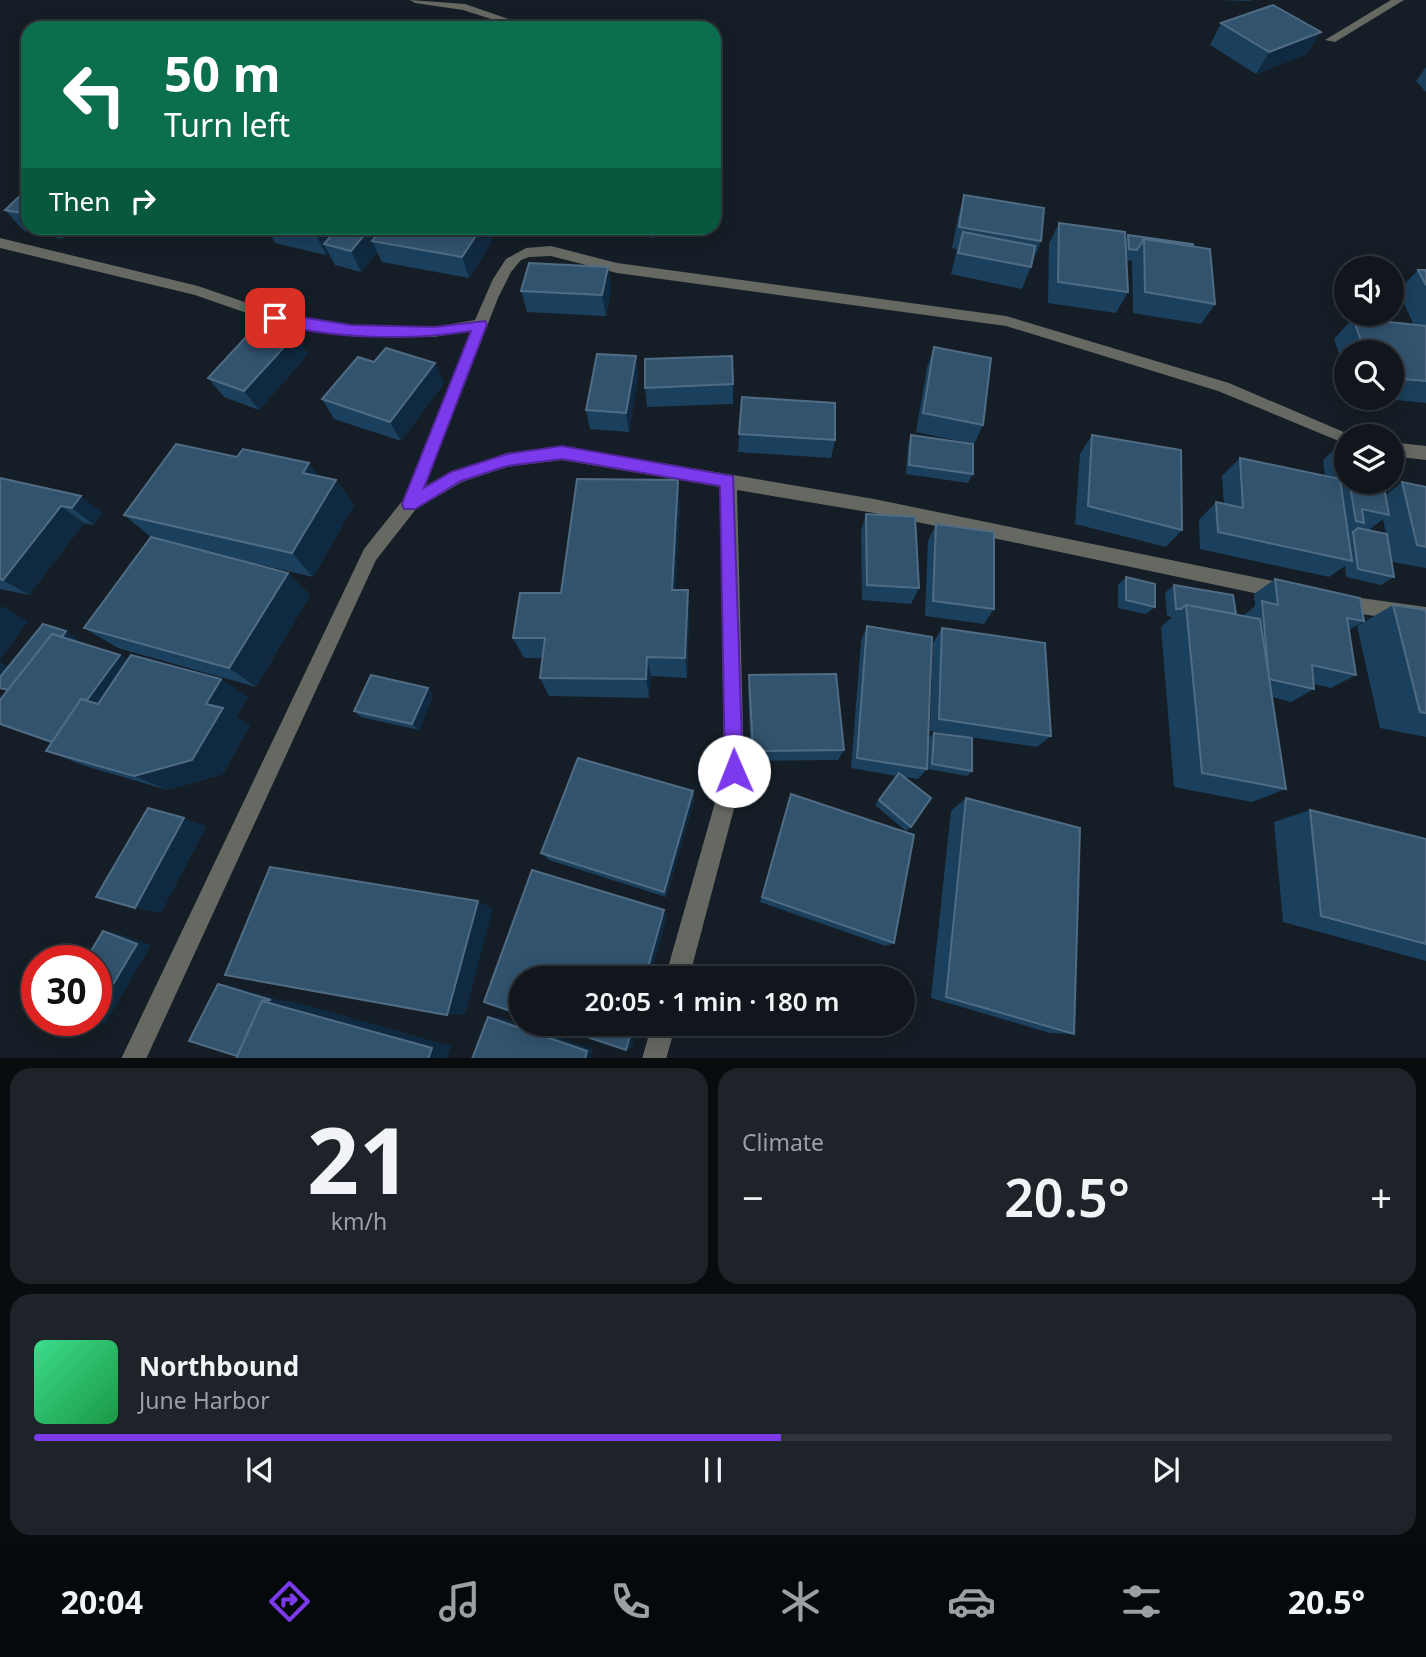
<!DOCTYPE html>
<html lang="en">
<head>
<meta charset="utf-8">
<style>
	body { margin:0; font-family:"Noto Sans",sans-serif; background:#1e2329; color:#f1f3f6; height:100vh; display:flex; flex-direction:column; font-size:26px; white-space:nowrap }
	* { box-sizing:border-box; margin:0 }
	p { font-size:23px; color:#9c9fa3 }
	.icon { flex:none; width:38px; height:38px; fill:none; stroke:currentColor; stroke-width:2; stroke-linecap:round; stroke-linejoin:round }
	.map { position:relative; height:1058px; overflow:hidden }
	.panel { display:flex; flex-direction:column; gap:10px; padding:10px; background:#090c0f; flex:1 }
	.panel>* { flex:none }
	.hud { position:absolute; left:21px; top:21px; width:700px; height:214px; border-radius:21px; box-shadow:0 4px 18px #0003,0 0 0 2px #30353b; background:#0b6e4f; color:#fff; overflow:hidden }
	.fabs { position:absolute; left:1334px; top:256px; display:grid; gap:14px }
	.fabs a { display:grid; place-items:center; width:70px; height:70px; border-radius:50%; background:#10161c; box-shadow:0 4px 18px #0003,0 0 0 2px #30353b; font-size:35px }
	.speed { position:absolute; left:21px; top:945px; display:flex; gap:14px; font-size:35px; font-weight:700; text-align:center }
	.speed>* { display:grid; place-content:center; width:91px; height:91px; border-radius:50%; background:#10161c; box-shadow:0 4px 18px #0003,0 0 0 2px #30353b; line-height:1 }
	.speed .limit { border:10px solid #d22; background:#fff; color:#111 }
	.pin { position:absolute; display:grid; place-items:center; width:60px; height:60px; color:#fff; margin:-30px; border-radius:14px; box-shadow:0 4px 10px #0006 }
	.me { position:absolute; width:77px; margin:-38px; rotate:359deg; stroke-linejoin:round; filter:drop-shadow(0 0 5px #0008) }
	.turn { display:flex; align-items:center; gap:24px; height:147px; padding:0 28px; font-size:32px }
	.turn .icon { width:91px; height:91px; stroke-width:2.5 }
	.turn b { display:block; font-size:49px; line-height:60px }
	.then { display:flex; align-items:center; height:66px; padding:0 28px; background:#0003; gap:14px; font-size:26px }
	.big { font-size:52px; font-weight:600; line-height:1.1 }
	.panel .card { flex:1; display:flex; flex-direction:column; justify-content:center; gap:10px; min-width:0; padding:0 24px; border-radius:21px; background:#1e2329 }
	.panel .dial { align-items:center; gap:0 }
	.dial b { font-size:91px; line-height:1 }
	.song { display:flex; align-items:center; gap:21px }
	.cover { width:84px; height:84px; border-radius:10px; background:linear-gradient(135deg,hsl(150 70% 55%),hsl(140 70% 35%)) }
	.played { height:7px; border-radius:4px; background:linear-gradient(90deg,#7c3aed 55%,#30353b 55%) }
	.keys { display:flex; justify-content:space-around; direction:ltr }
	.heat { display:flex; justify-content:space-between; align-items:center; font-size:38px; direction:ltr }
	.panel .tiles { flex:1; display:grid; gap:10px; grid-template-columns:1fr 1fr }
	.card:last-child { grid-column:span 2 }
	.trip { position:absolute; left:509px; top:966px; width:406px; height:70px; border-radius:35px; background:#10161c; box-shadow:0 4px 18px #0003,0 0 0 2px #30353b; font-weight:600; line-height:70px; text-align:center }
	.tabs { display:flex; height:112px; justify-content:space-around; align-items:center; background:#06090b; color:#9c9fa3 }
	.tabs .icon { width:49px; height:49px }
	.tabs .on { color:#7c3aed }
	.tabs b { font-size:32px; color:#f1f3f6 }
	.map>svg:first-child { display:block }
	.lines { fill:none; stroke-linecap:round; stroke-linejoin:round }
	.minor { fill:#666862; fill-rule:evenodd }
	.wall { fill:#1b405d; fill-rule:evenodd }
	.shaded-wall { fill:#0f2a40 }
	.building { fill:#32536e; stroke:#4f6c84; stroke-width:2 }
	.route { fill:#7c3aed; stroke:#51269a; stroke-width:2 }
</style>
</head>
<body>
<div class="map">
<svg width="1426" height="1059" viewBox="0 0 1426 1059">
	<rect width="100%" height="100%" fill="#151e26"/>
	<g class="lines">
		<g class="minor">
			<path d="M 410,0 L 465,4 L 535,28 L 519,28 L 463,10 L 415,3 Z"/>
			<path d="M 1391,0 L 1404,0 L 1335,42 L 1325,40 Z"/>
			<path d="M 0,238 L 198,286 L 276,313 L 351,325 L 434,327 L 475,320 L 493,279 L 506,259 L 526,248 L 551,246 L 617,263 L 1006,316 L 1229,383 L 1353,436 L 1346,436 L 1346,444 L 1218,391 L 1006,326 L 617,273 L 551,256 L 529,257 L 521,260 L 511,272 L 498,298 L 425,486 L 450,472 L 507,453 L 562,446 L 874,499 L 1288,584 L 1294,586 L 1297,592 L 1294,598 L 1288,600 L 874,513 L 737,490 L 744,771 L 689,978 L 665,978 L 724,771 L 720,487 L 562,460 L 507,467 L 462,482 L 416,509 L 376,560 L 146,1059 L 121,1059 L 364,549 L 403,500 L 471,331 L 434,337 L 351,335 L 275,323 L 195,295 L 0,248 Z"/>
			<path d="M 1391,442 L 1426,446 L 1426,460 L 1391,456 Z"/>
			<path d="M 1339,595 L 1426,607 L 1426,623 L 1339,611 L 1332,609 L 1330,603 L 1332,597 Z"/>
			<path d="M 652,1024 L 676,1024 L 666,1059 L 642,1059 Z"/>
		</g>
	</g>
	<g class="wall">
		<path d="M 1217,0 L 1251,0 L 1250,1 Z"/>
		<path d="M 1221,23 L 1307,54 L 1256,74 L 1210,45 Z"/>
		<path d="M 1426,67 L 1426,92 L 1416,81 Z"/>
		<path d="M 28,188 L 28,228 L 74,228 L 63,239 L 24,231 L 5,210 Z"/>
		<path d="M 964,195 L 1041,241 L 1022,289 L 951,274 L 957,249 L 952,248 L 958,217 Z"/>
		<path d="M 1059,223 L 1125,241 L 1128,235 L 1193,244 L 1215,304 L 1201,324 L 1133,313 L 1132,261 L 1126,260 L 1128,292 L 1116,313 L 1048,303 L 1049,244 Z"/>
		<path d="M 267,228 L 488,228 L 492,241 L 469,278 L 382,262 L 377,252 L 361,272 L 335,265 L 328,252 L 326,255 L 275,243 Z"/>
		<path d="M 562,228 L 582,228 L 580,231 Z"/>
		<path d="M 603,228 L 659,228 L 654,238 L 604,229 Z"/>
		<path d="M 608,267 L 611,288 L 606,316 L 527,312 L 521,291 Z"/>
		<path d="M 1418,270 L 1426,270 L 1426,403 L 1367,397 L 1391,397 L 1391,352 L 1346,352 L 1346,373 L 1334,339 L 1353,318 L 1414,325 L 1398,291 Z"/>
		<path d="M 934,347 L 983,425 L 974,444 L 916,432 L 927,368 Z"/>
		<path d="M 308,354 L 259,410 L 224,397 L 208,378 Z"/>
		<path d="M 374,362 L 435,363 L 444,383 L 401,441 L 334,419 L 322,399 Z"/>
		<path d="M 638,376 L 629,432 L 590,429 L 586,410 Z"/>
		<path d="M 733,384 L 733,404 L 647,407 L 645,388 Z"/>
		<path d="M 742,397 L 835,440 L 831,458 L 738,452 Z"/>
		<path d="M 911,435 L 973,474 L 968,483 L 906,474 L 908,445 Z"/>
		<path d="M 1092,435 L 1182,530 L 1166,547 L 1075,524 L 1080,454 Z"/>
		<path d="M 1343,442 L 1346,442 L 1346,481 L 1383,481 L 1386,495 L 1402,482 L 1426,487 L 1426,568 L 1392,562 L 1389,547 L 1394,577 L 1381,585 L 1346,577 L 1345,566 L 1329,577 L 1200,549 L 1199,520 L 1216,502 L 1224,504 L 1222,476 L 1240,458 L 1325,476 L 1323,460 ZM 1383,519 L 1386,534 L 1369,530 Z"/>
		<path d="M 237,457 L 336,480 L 354,505 L 313,577 L 194,549 L 288,573 L 310,595 L 256,687 L 118,648 L 84,628 L 152,538 L 124,515 Z"/>
		<path d="M 0,478 L 103,513 L 94,525 L 84,523 L 29,595 L 0,589 Z"/>
		<path d="M 680,506 L 675,590 L 689,612 L 687,678 L 651,676 L 649,698 L 549,696 L 540,678 L 543,658 L 524,658 L 513,638 L 561,593 Z"/>
		<path d="M 866,514 L 919,588 L 911,604 L 862,600 L 861,531 Z"/>
		<path d="M 936,524 L 994,609 L 984,624 L 925,616 L 928,541 Z"/>
		<path d="M 1126,577 L 1155,607 L 1146,614 L 1118,608 L 1118,585 Z"/>
		<path d="M 1275,579 L 1364,621 L 1349,630 L 1356,675 L 1331,688 L 1314,684 L 1314,689 L 1291,702 L 1272,697 L 1286,789 L 1252,802 L 1174,787 L 1161,627 L 1172,617 L 1167,616 L 1165,593 L 1174,585 L 1236,614 L 1243,616 L 1255,606 L 1254,594 Z"/>
		<path d="M 1393,605 L 1426,610 L 1426,737 L 1380,728 L 1357,626 Z"/>
		<path d="M 867,626 L 927,769 L 918,779 L 905,777 L 911,827 L 906,831 L 875,805 L 897,776 L 851,768 L 861,641 Z"/>
		<path d="M 942,628 L 1051,736 L 1037,747 L 930,731 L 933,643 Z"/>
		<path d="M 78,639 L 76,642 L 127,660 L 248,697 L 237,717 L 250,725 L 223,774 L 168,790 L 85,766 L 46,751 L 51,743 L 0,725 L 0,700 L 7,691 L 0,688 L 0,663 L 9,667 Z"/>
		<path d="M 749,675 L 844,750 L 838,760 L 751,761 L 748,688 Z"/>
		<path d="M 428,688 L 433,695 L 419,730 L 361,717 L 354,711 Z"/>
		<path d="M 934,733 L 972,771 L 967,776 L 928,769 L 929,738 Z"/>
		<path d="M 693,791 L 694,800 L 666,897 L 549,860 L 541,853 Z"/>
		<path d="M 791,794 L 894,943 L 886,946 L 760,902 Z"/>
		<path d="M 966,798 L 1074,1034 L 1050,1033 L 931,998 L 951,811 Z"/>
		<path d="M 1310,810 L 1426,839 L 1426,961 L 1283,922 L 1274,822 Z"/>
	</g>
	<g class="shaded-wall">
		<path d="M 1321,32 L 1307,54 L 1256,74 L 1269,52 Z"/>
		<path d="M 53,228 L 74,228 L 63,239 Z"/>
		<path d="M 320,228 L 348,228 L 324,244 L 328,252 L 326,255 L 315,233 Z"/>
		<path d="M 370,228 L 396,228 L 372,241 L 377,252 L 361,272 L 351,251 Z"/>
		<path d="M 481,228 L 488,228 L 492,241 L 469,278 L 462,257 Z"/>
		<path d="M 654,228 L 659,228 L 654,238 Z"/>
		<path d="M 608,267 L 611,288 L 606,316 L 602,295 Z"/>
		<path d="M 296,334 L 308,354 L 259,410 L 244,391 Z"/>
		<path d="M 636,356 L 638,376 L 629,432 L 626,413 Z"/>
		<path d="M 435,363 L 444,383 L 401,441 L 390,422 Z"/>
		<path d="M 309,463 L 328,488 L 303,473 Z"/>
		<path d="M 336,480 L 354,505 L 313,577 L 292,553 Z"/>
		<path d="M 678,480 L 680,506 L 674,612 L 672,590 Z"/>
		<path d="M 81,496 L 103,513 L 94,525 L 72,508 Z"/>
		<path d="M 61,506 L 84,523 L 29,595 L 3,580 Z"/>
		<path d="M 288,573 L 310,595 L 256,687 L 229,668 Z"/>
		<path d="M 688,590 L 689,612 L 687,678 L 685,658 Z"/>
		<path d="M 2,606 L 28,621 L 0,660 L 0,608 Z"/>
		<path d="M 66,631 L 78,639 L 32,700 L 18,694 Z"/>
		<path d="M 120,655 L 142,669 L 55,743 Z"/>
		<path d="M 647,657 L 651,676 L 649,698 L 646,679 Z"/>
		<path d="M 0,663 L 12,668 L 0,684 Z"/>
		<path d="M 221,679 L 248,697 L 237,717 L 250,725 L 223,774 L 168,790 L 134,776 L 206,704 Z"/>
		<path d="M 428,688 L 433,695 L 419,730 L 412,724 Z"/>
		<path d="M 693,791 L 694,800 L 666,897 L 664,892 Z"/>
		<path d="M 184,818 L 207,826 L 161,913 L 135,908 Z"/>
		<path d="M 478,901 L 493,908 L 465,1014 L 447,1015 Z"/>
		<path d="M 664,910 L 667,917 L 650,978 L 645,978 Z"/>
		<path d="M 103,931 L 117,933 L 151,945 L 106,1023 L 90,1023 L 92,1020 L 96,1020 Z"/>
		<path d="M 218,984 L 229,985 L 282,1001 L 292,1001 L 451,1046 L 446,1059 L 428,1059 L 262,1001 Z"/>
		<path d="M 488,1017 L 499,1017 L 593,1049 L 590,1059 L 585,1059 Z"/>
		<path d="M 633,1024 L 638,1024 L 632,1047 L 626,1050 Z"/>
	</g>
	<g class="building">
		<path d="M 1273,5 L 1321,32 L 1269,52 L 1221,23 Z"/>
		<path d="M 28,188 L 28,214 L 5,210 Z"/>
		<path d="M 964,195 L 1044,208 L 1041,241 L 959,227 Z"/>
		<path d="M 1059,223 L 1125,232 L 1128,292 L 1058,282 Z"/>
		<path d="M 290,228 L 320,228 L 315,233 Z"/>
		<path d="M 338,228 L 370,228 L 351,251 L 324,244 Z"/>
		<path d="M 382,228 L 481,228 L 462,257 L 372,241 Z"/>
		<path d="M 963,232 L 1035,246 L 1031,267 L 958,253 Z"/>
		<path d="M 1128,235 L 1193,244 L 1193,246 L 1144,239 L 1137,250 L 1129,249 Z"/>
		<path d="M 1144,239 L 1210,249 L 1215,304 L 1145,292 Z"/>
		<path d="M 529,263 L 608,267 L 602,295 L 521,291 Z"/>
		<path d="M 1418,270 L 1426,270 L 1426,285 Z"/>
		<path d="M 1353,318 L 1426,326 L 1426,381 L 1391,378 L 1391,352 L 1365,352 Z"/>
		<path d="M 260,322 L 296,334 L 244,391 L 208,378 Z"/>
		<path d="M 934,347 L 991,358 L 983,425 L 923,413 Z"/>
		<path d="M 386,348 L 435,363 L 390,422 L 322,399 L 358,357 L 374,362 Z"/>
		<path d="M 597,354 L 636,356 L 626,413 L 586,410 Z"/>
		<path d="M 732,356 L 733,384 L 645,388 L 645,359 Z"/>
		<path d="M 742,397 L 835,403 L 835,440 L 739,434 Z"/>
		<path d="M 911,435 L 973,444 L 973,474 L 909,465 Z"/>
		<path d="M 1092,435 L 1181,450 L 1182,530 L 1088,506 Z"/>
		<path d="M 1343,442 L 1346,442 L 1346,458 Z"/>
		<path d="M 176,444 L 237,457 L 243,449 L 309,463 L 303,473 L 336,480 L 292,553 L 124,515 Z"/>
		<path d="M 1240,458 L 1340,479 L 1352,561 L 1218,532 L 1216,502 L 1243,508 Z"/>
		<path d="M 0,478 L 81,496 L 72,508 L 61,506 L 3,580 L 0,579 Z"/>
		<path d="M 577,479 L 678,480 L 672,590 L 688,590 L 685,658 L 647,657 L 646,679 L 540,678 L 545,638 L 513,638 L 520,593 L 561,593 Z"/>
		<path d="M 1349,481 L 1383,481 L 1389,515 L 1362,509 L 1364,523 L 1356,521 Z"/>
		<path d="M 1402,482 L 1426,487 L 1426,547 L 1417,545 Z"/>
		<path d="M 866,514 L 915,517 L 919,588 L 867,585 Z"/>
		<path d="M 936,524 L 994,532 L 994,609 L 933,601 Z"/>
		<path d="M 1358,528 L 1387,534 L 1394,577 L 1358,569 L 1353,532 Z"/>
		<path d="M 151,537 L 288,573 L 229,668 L 84,628 Z"/>
		<path d="M 1126,577 L 1155,584 L 1155,607 L 1126,600 Z"/>
		<path d="M 1275,579 L 1360,598 L 1364,621 L 1347,618 L 1356,675 L 1312,665 L 1314,689 L 1269,679 L 1262,601 L 1278,605 Z"/>
		<path d="M 1174,585 L 1233,595 L 1236,614 L 1186,605 L 1181,609 L 1176,609 Z"/>
		<path d="M 1186,605 L 1260,619 L 1286,789 L 1202,773 Z"/>
		<path d="M 1393,605 L 1426,610 L 1426,713 L 1420,712 Z"/>
		<path d="M 43,624 L 66,631 L 62,637 L 52,634 L 8,690 L 0,688 L 0,677 Z"/>
		<path d="M 867,626 L 932,637 L 927,769 L 857,758 Z"/>
		<path d="M 942,628 L 1045,643 L 1051,736 L 939,719 Z"/>
		<path d="M 52,634 L 120,655 L 87,700 L 81,699 L 52,742 L 0,724 L 0,700 Z"/>
		<path d="M 131,655 L 221,679 L 206,704 L 223,708 L 192,760 L 134,776 L 46,751 L 81,699 L 98,704 Z"/>
		<path d="M 836,674 L 844,750 L 753,751 L 749,675 Z"/>
		<path d="M 371,675 L 428,688 L 412,724 L 354,711 Z"/>
		<path d="M 934,733 L 972,738 L 972,771 L 932,764 Z"/>
		<path d="M 578,758 L 693,791 L 664,892 L 541,853 Z"/>
		<path d="M 899,773 L 931,798 L 911,827 L 879,800 Z"/>
		<path d="M 791,794 L 914,835 L 894,943 L 762,897 Z"/>
		<path d="M 966,798 L 1080,828 L 1074,1034 L 946,997 Z"/>
		<path d="M 148,808 L 184,818 L 135,908 L 96,897 Z"/>
		<path d="M 1310,810 L 1426,839 L 1426,944 L 1321,916 Z"/>
		<path d="M 270,867 L 478,901 L 447,1015 L 225,975 Z"/>
		<path d="M 532,870 L 664,910 L 645,978 L 522,978 L 522,1015 L 484,1002 Z"/>
		<path d="M 103,931 L 137,944 L 96,1013 L 96,961 L 85,961 Z"/>
		<path d="M 218,984 L 271,1000 L 262,1001 L 237,1056 L 189,1041 Z"/>
		<path d="M 262,1001 L 432,1048 L 428,1059 L 236,1059 Z"/>
		<path d="M 488,1017 L 587,1051 L 585,1059 L 472,1059 Z"/>
		<path d="M 548,1024 L 633,1024 L 626,1050 Z"/>
	</g>
	<path class="route" d="M 275,313 L 351,325 L 434,327 L 485,321 L 487,324 L 424,488 L 451,472 L 507,454 L 562,446 L 733,476 L 743,771 L 741,778 L 734,781 L 727,778 L 725,771 L 720,486 L 562,459 L 507,466 L 461,481 L 415,509 L 404,509 L 402,504 L 471,331 C 411,341 329,339 270,322 L 268,318 Z"/>
</svg>
<div class="fabs">
<a><svg class="icon" aria-label="sound" viewBox="0 0 24 24"><path d="M4 9h4l5-4v14l-5-4H4zM17 9q2 3 0 6"/></svg></a>
<a><svg class="icon" aria-label="search" viewBox="0 0 24 24"><circle cx="10" cy="10" r="6"/><path d="M15 15l6 6"/></svg></a>
<a><svg class="icon" aria-label="layers" viewBox="0 0 24 24"><path d="M12 4l9 5-9 5-9-5zM3 14l9 5 9-5"/></svg></a>
</div>
<div class="speed"><div class="limit">30</div></div>
<div class="pin" style="left:275px;top:318px;background:#d93025"><svg class="icon" aria-label="arrive" viewBox="0 0 24 24"><path d="M6 21V4h12l-3 4 3 4H6"/></svg></div>
<svg class="me" style="left:734px;top:771px" viewBox="-20 -20 40 40"><circle r="19" fill="#fff"/><path d="M0-13L10 11 0 6-10 11z" fill="#7c3aed"/></svg>
<div class="trip">20:05 · 1 min · 180 m</div>
<div class="hud">
<div class="turn"><svg class="icon" aria-label="left" viewBox="0 0 24 24"><path d="M17 20v-9H6M10 6l-5 5 5 5"/></svg><div><b>50 m</b>Turn left</div></div>
<div class="then">Then<svg class="icon" aria-label="right" viewBox="0 0 24 24"><path d="M7 20v-9h11M14 6l5 5-5 5"/></svg></div>
</div>
</div>
<section class="panel">
<div class="tiles">
<div class="card dial"><b>21</b><p>km/h</p></div>
<div class="card"><p>Climate</p>
<div class="heat"><a>−</a><b class="big">20.5°</b><a>+</a></div>
</div>
<div class="card">
<div class="song"><i class="cover"></i><div><b>Northbound</b><p>June Harbor</p></div></div>
<div class="played"></div>
<div class="keys"><svg class="icon" aria-label="previous" viewBox="0 0 24 24"><path d="M18 5L8 12l10 7zM5 5v14"/></svg><svg class="icon" aria-label="pause" viewBox="0 0 24 24"><path d="M8 5v14M16 5v14"/></svg><svg class="icon" aria-label="next" viewBox="0 0 24 24"><path d="M6 5l10 7-10 7zM19 5v14"/></svg></div>
</div>
</div>
</section>
<nav class="tabs">
<b>20:04</b>
<svg class="icon on" aria-label="directions" viewBox="0 0 24 24"><path d="M12 3l9 9-9 9-9-9zM9 14v-3h6M13 9l2 2-2 2"/></svg>
<svg class="icon" aria-label="music" viewBox="0 0 24 24"><path d="M9 18V5l10-2v13"/><circle cx="6" cy="18" r="3"/><circle cx="16" cy="16" r="3"/></svg>
<svg class="icon" aria-label="phone" viewBox="0 0 24 24"><path d="M5 4h4l2 5-3 2q2 4 5 5l2-3 5 2v4C11 20 4 13 5 4z"/></svg>
<svg class="icon" aria-label="climate" viewBox="0 0 24 24"><path d="M12 3v18M4 7l16 10M4 17L20 7"/></svg>
<svg class="icon" aria-label="car" viewBox="0 0 24 24"><path d="M5 17H2v-5l4-1 3-4h7l3 4 3 1v5h-3M9 17h6M6 11h13"/><circle cx="7" cy="17" r="2"/><circle cx="17" cy="17" r="2"/></svg>
<svg class="icon" aria-label="filters" viewBox="0 0 24 24"><path d="M4 7h16M4 17h16"/><circle cx="9" cy="7" r="2"/><circle cx="15" cy="17" r="2"/></svg>
<b>20.5°</b>
</nav>
</body>
</html>
